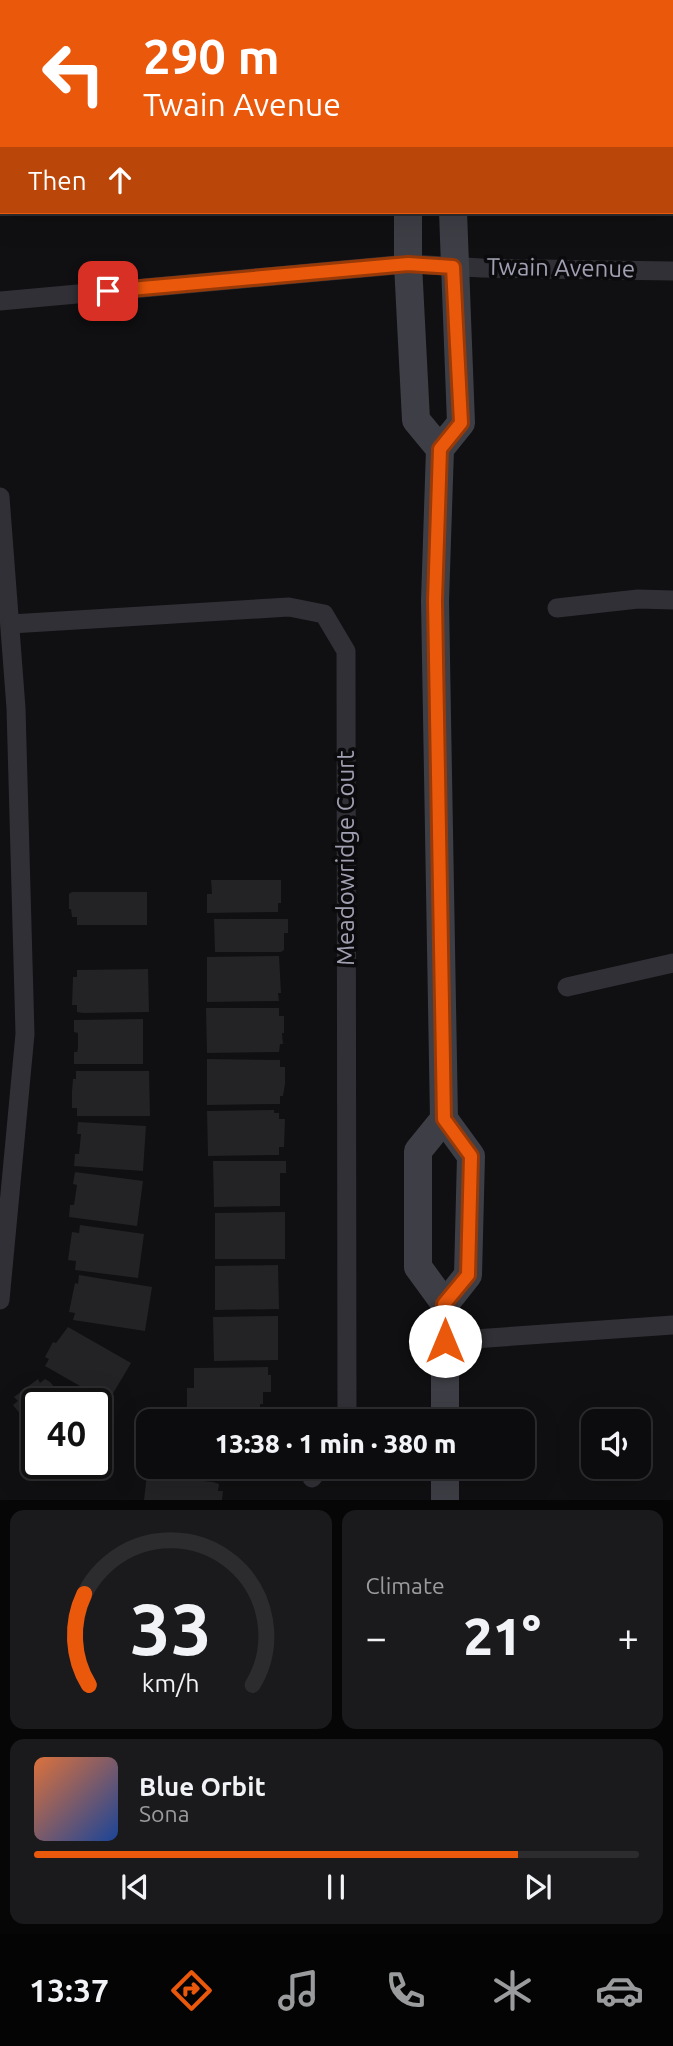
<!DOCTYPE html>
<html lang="en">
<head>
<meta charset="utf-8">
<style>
	body { margin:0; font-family:Ubuntu,sans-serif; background:#1a191b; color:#f1f3f6; height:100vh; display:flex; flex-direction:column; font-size:26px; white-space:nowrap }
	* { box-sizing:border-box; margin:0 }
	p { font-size:23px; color:#9a9b9d }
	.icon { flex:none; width:38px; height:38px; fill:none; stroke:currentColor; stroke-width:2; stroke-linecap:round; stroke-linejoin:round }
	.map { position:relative; height:1500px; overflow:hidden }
	.drawer { display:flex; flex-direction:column; gap:10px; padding:10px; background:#070607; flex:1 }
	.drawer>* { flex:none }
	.top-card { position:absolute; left:0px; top:0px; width:674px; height:214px; box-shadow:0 7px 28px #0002,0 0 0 2px #2c2b2e; background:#ea580c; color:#fff; overflow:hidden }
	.controls { position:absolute; left:581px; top:1409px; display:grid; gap:14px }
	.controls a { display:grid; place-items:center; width:70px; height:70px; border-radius:14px; background:#0c0b0d; box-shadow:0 7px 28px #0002,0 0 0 2px #2c2b2e; font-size:35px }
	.speed { position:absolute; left:21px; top:1388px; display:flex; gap:14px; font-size:35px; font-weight:700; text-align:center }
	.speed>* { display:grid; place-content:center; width:91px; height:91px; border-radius:50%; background:#0c0b0d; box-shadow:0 7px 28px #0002,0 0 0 2px #2c2b2e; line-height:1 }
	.speed .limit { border:4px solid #111; border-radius:10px; background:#fff; color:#111 }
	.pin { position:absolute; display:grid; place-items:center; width:60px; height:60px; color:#fff; margin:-30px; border-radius:14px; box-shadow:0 4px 10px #0006 }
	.me { position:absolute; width:77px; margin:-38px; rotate:0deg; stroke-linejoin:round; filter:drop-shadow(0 0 5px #0008) }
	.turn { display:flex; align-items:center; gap:24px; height:147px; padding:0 28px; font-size:32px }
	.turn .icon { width:91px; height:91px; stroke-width:2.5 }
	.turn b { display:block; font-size:49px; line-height:60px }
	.then { display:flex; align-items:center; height:66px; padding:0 28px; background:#0003; gap:14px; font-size:26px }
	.big { font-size:52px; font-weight:800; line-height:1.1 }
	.drawer .widget { flex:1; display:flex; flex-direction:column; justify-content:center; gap:10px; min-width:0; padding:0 24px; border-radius:14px; background:#1a191b }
	.drawer .dial { align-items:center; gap:0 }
	.dial svg { height:182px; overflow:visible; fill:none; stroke:#2c2b2e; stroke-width:7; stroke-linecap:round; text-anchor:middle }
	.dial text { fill:#f1f3f6; stroke:none }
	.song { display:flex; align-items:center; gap:21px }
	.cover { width:84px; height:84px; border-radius:10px; background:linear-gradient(135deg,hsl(20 70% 55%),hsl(220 70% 35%)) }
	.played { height:7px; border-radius:4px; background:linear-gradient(90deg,#ea580c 80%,#2c2b2e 80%) }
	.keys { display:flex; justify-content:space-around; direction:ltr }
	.heat { display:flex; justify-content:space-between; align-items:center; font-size:38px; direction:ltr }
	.drawer .tiles { flex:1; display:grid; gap:10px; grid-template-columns:1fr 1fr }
	.widget:last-child { grid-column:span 2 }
	.trip { position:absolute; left:136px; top:1409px; width:399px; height:70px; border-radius:14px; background:#0c0b0d; box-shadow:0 7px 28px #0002,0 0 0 2px #2c2b2e; font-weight:800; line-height:70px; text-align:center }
	.tab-bar { display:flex; height:112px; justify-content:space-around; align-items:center; background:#050405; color:#9a9b9d }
	.tab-bar .icon { width:49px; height:49px }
	.tab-bar .current { color:#ea580c }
	.tab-bar b { font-size:32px; color:#f1f3f6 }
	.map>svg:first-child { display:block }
	.building { fill:#232225 }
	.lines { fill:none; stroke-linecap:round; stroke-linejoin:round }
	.street { stroke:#313036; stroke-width:19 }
	.secondary { stroke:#3e3e46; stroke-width:28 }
	.route-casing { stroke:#983908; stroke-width:18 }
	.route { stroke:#ea580c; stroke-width:12 }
	.labels { text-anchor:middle; stroke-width:7; stroke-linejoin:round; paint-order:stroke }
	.street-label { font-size:24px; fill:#a0a0b2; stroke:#0b0a0c }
</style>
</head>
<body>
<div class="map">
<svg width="673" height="1500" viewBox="0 0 673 1500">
	<rect width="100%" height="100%" fill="#100f11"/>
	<g class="building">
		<path d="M 211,880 L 281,880 L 281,903 L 278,903 L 278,912 L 207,913 L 207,894 L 212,894 Z"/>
		<path d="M 72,892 L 147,892 L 147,925 L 77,925 L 77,917 L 72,917 L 71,909 L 69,909 L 69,894 Z"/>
		<path d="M 214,919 L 288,919 L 288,933 L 284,933 L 284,950 L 281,952 L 215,952 Z"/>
		<path d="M 279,956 L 281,993 L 278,993 L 279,1001 L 207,1002 L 207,957 Z"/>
		<path d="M 148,969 L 149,1012 L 83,1013 L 77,1012 L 77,1005 L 72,1005 L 73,977 L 77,977 L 77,970 Z"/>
		<path d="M 206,1008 L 279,1008 L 279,1016 L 284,1016 L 284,1033 L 282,1033 L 283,1044 L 280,1044 L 279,1052 L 207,1053 Z"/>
		<path d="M 143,1019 L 143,1064 L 74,1064 L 74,1052 L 77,1052 L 78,1048 L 78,1033 L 74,1032 L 74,1020 Z"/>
		<path d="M 207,1059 L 280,1060 L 280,1067 L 285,1067 L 285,1084 L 283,1096 L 280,1096 L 280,1104 L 207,1105 Z"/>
		<path d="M 76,1071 L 149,1071 L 150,1116 L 77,1116 L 77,1108 L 72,1108 L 72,1091 L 73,1079 L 76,1079 Z"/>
		<path d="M 274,1110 L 274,1113 L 279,1113 L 279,1119 L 285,1119 L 284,1147 L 279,1147 L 279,1155 L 208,1156 L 207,1111 Z"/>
		<path d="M 78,1122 L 146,1126 L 143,1171 L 74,1166 L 75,1154 L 79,1154 L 81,1134 L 77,1134 Z"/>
		<path d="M 213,1161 L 286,1161 L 286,1173 L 280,1173 L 280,1206 L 214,1207 Z"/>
		<path d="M 75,1172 L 143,1181 L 137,1226 L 69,1217 L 70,1205 L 74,1205 L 77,1185 L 73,1184 Z"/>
		<path d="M 285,1212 L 285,1259 L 215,1259 L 215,1213 Z"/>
		<path d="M 80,1225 L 144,1234 L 138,1278 L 75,1270 L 76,1261 L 68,1260 L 72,1232 L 79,1233 Z"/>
		<path d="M 278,1265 L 279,1309 L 215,1310 L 215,1266 Z"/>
		<path d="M 79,1275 L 152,1287 L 145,1331 L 73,1320 L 75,1313 L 69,1312 L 75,1283 L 78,1284 Z"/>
		<path d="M 278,1316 L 278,1360 L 214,1361 L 213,1317 Z"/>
		<path d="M 68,1327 L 131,1363 L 108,1402 L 45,1366 L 49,1359 L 45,1357 L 53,1342 L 56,1343 Z"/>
		<path d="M 268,1367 L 268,1375 L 271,1375 L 271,1392 L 263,1392 L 263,1404 L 260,1404 L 260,1413 L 187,1413 L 187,1388 L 194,1388 L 194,1368 Z"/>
		<path d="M 38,1379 L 40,1383 L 45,1379 L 50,1382 L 68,1404 L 37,1404 L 37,1435 L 13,1405 L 18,1401 L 14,1397 Z"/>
		<path d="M 147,1475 L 213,1482 L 219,1484 L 218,1491 L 223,1491 L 222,1500 L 144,1500 Z"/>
	</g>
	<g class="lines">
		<g class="street">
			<path d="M 0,301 L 408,264 L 482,268 L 673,271"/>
			<path d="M 0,497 L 16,708 L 25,1034 L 0,1300"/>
			<path d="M 557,608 L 638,599 L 673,600"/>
			<path d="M 11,624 L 289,607 L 324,614 L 346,651 L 347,1421"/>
			<path d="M 567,987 L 673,963"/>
			<path d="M 445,1341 L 673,1325"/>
			<path d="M 312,1478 L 321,1466"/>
		</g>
		<g class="secondary">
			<path d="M 434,0 L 434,2"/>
			<path d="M 408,212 L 408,264 L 416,420 L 440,449"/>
			<path d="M 444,1119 L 418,1151 L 418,1267 L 445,1304 L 445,1421"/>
			<path d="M 445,1304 L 468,1275 L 471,1156 L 444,1119 L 435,601 L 440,449 L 461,423 L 453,212"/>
			<path d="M 445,1466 L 445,1500"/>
		</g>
	</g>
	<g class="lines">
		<g class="route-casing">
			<path id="route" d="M 108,291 L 408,264 L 453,267 L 461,423 L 440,449 L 435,601 L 444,1119 L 471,1156 L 468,1275 L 444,1304 L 445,1341"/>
		</g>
		<use href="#route" class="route"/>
	</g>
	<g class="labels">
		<g class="street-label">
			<text transform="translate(561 268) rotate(1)" y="8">Twain Avenue</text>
			<text transform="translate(346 858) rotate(-90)" y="8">Meadowridge Court</text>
		</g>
	</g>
</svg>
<div class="controls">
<a><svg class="icon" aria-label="sound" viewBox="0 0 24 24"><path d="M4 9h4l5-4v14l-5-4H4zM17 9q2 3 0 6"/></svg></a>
</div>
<div class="speed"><div class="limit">40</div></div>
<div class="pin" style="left:108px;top:291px;background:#d93025"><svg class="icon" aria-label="arrive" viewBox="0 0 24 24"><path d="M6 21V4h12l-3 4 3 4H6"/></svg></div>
<svg class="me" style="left:445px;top:1341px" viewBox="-20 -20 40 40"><circle r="19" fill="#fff"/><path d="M0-13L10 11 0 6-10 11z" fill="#ea580c"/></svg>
<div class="trip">13:38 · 1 min · 380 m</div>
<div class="top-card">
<div class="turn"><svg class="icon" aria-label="left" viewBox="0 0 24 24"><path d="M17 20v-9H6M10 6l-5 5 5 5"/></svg><div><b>290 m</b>Twain Avenue</div></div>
<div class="then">Then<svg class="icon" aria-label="ahead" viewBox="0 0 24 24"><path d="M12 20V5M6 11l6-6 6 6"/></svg></div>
</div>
</div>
<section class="drawer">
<div class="tiles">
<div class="widget dial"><svg viewBox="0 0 100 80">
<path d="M14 69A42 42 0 1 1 86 69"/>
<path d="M14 69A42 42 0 0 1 12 29" stroke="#ea580c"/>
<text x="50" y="56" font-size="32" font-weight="700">33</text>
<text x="50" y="72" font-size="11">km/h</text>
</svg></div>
<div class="widget"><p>Climate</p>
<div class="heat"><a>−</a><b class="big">21°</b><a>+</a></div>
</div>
<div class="widget">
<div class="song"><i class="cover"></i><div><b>Blue Orbit</b><p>Sona</p></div></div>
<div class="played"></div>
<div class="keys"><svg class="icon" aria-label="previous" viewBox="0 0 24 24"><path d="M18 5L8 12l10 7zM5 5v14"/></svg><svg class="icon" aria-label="pause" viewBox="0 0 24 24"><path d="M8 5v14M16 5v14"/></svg><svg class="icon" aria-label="next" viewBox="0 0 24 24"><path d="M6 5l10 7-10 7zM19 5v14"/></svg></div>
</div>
</div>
</section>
<nav class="tab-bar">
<b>13:37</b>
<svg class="icon current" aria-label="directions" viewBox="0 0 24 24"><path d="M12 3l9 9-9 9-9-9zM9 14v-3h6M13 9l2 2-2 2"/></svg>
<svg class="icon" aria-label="music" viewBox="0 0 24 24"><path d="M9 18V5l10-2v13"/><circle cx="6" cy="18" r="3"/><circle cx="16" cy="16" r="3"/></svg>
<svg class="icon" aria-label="phone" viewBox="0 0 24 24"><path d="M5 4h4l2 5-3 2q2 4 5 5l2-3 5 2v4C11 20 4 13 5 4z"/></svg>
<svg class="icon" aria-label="climate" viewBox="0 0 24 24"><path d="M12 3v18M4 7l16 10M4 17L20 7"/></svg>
<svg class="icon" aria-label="car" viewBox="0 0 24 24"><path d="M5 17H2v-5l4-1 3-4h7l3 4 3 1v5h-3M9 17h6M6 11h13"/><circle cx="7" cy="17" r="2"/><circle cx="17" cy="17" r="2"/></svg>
</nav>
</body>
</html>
